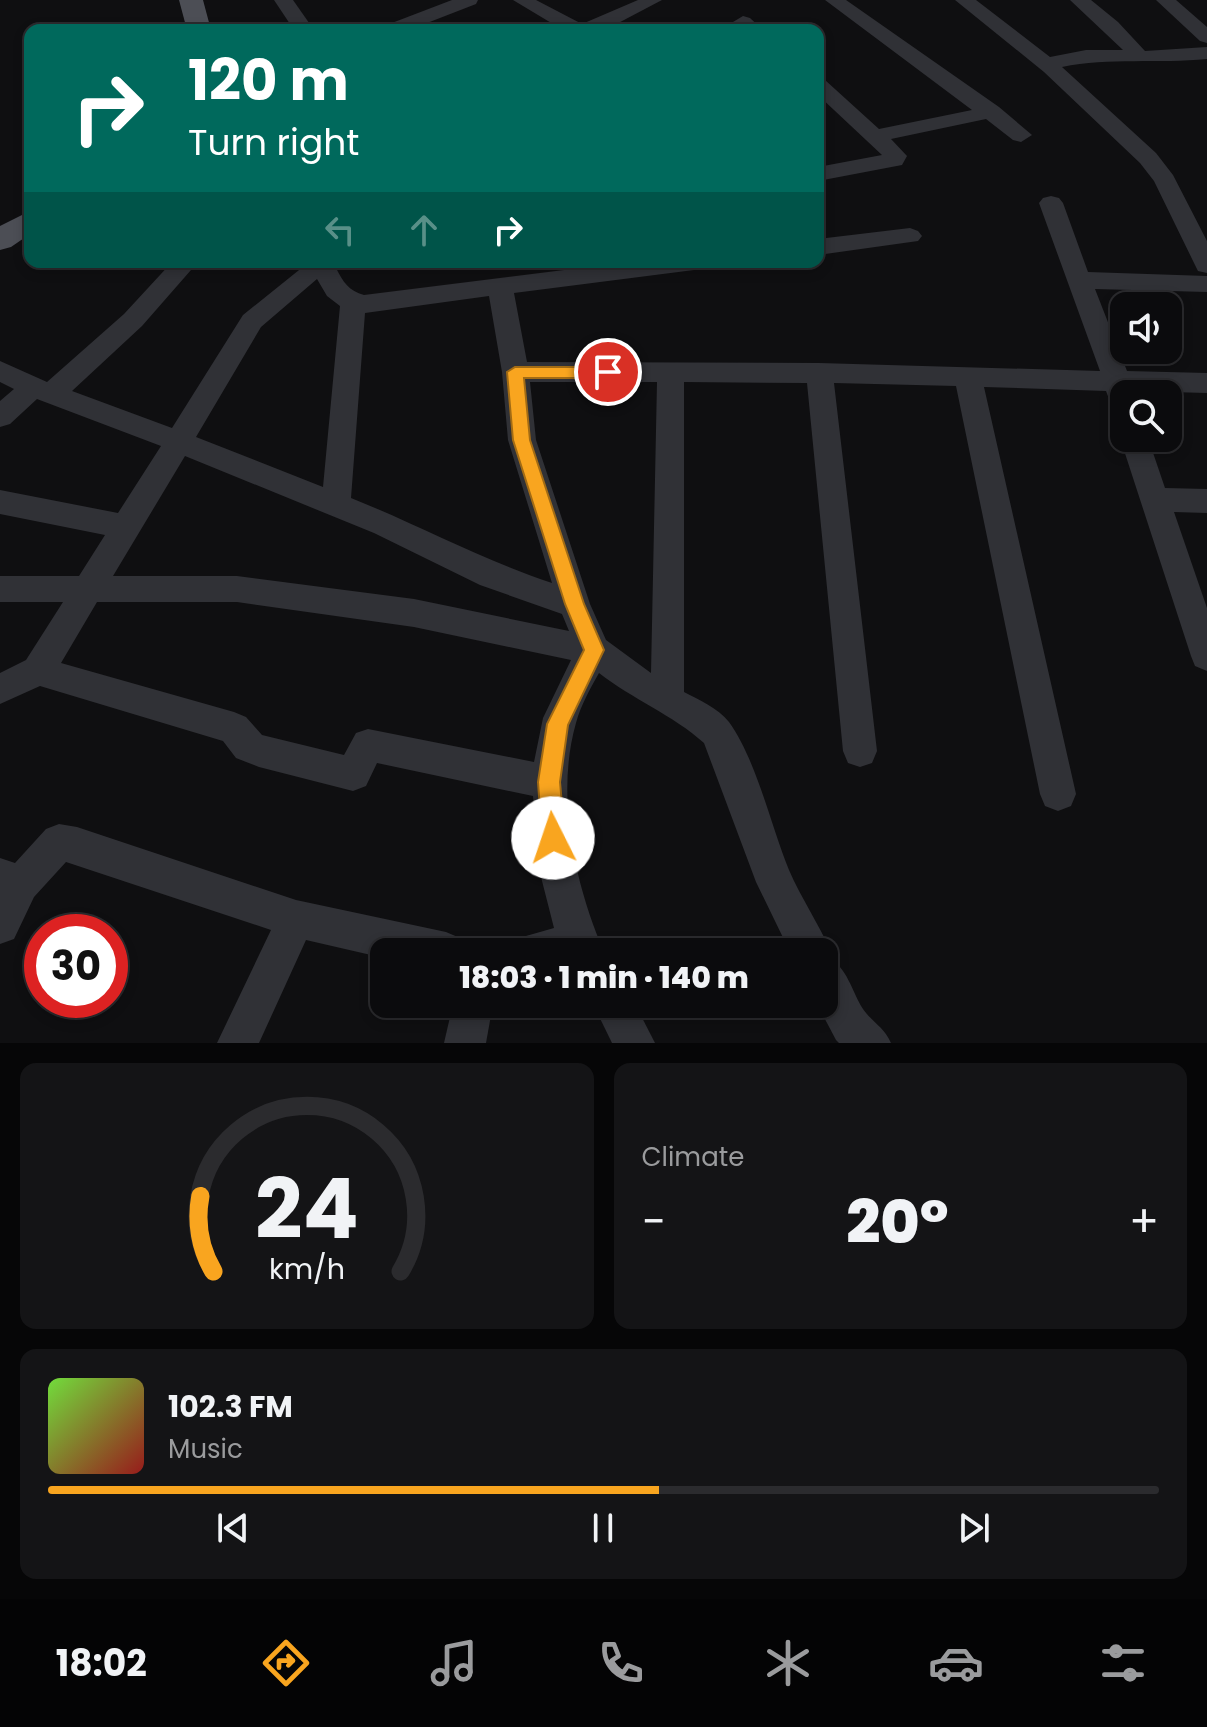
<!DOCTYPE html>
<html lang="en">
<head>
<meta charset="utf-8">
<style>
	body { margin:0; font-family:Poppins,sans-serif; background:#141416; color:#f1f3f6; height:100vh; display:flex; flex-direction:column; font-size:30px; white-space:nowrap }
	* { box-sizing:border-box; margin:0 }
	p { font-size:26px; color:#9a9b9d }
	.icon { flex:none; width:44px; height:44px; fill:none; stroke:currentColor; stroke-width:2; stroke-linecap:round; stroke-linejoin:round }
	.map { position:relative; height:1043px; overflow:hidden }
	.side { display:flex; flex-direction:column; gap:20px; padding:20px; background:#060607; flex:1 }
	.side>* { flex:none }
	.guide { position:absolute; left:24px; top:24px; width:800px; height:244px; border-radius:16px; box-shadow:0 4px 12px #0003,0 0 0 2px #2b2b2e; background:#00695c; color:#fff; overflow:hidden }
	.tools { position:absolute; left:1110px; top:292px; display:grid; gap:16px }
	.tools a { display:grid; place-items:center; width:72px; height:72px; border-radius:16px; background:#0b0b0d; box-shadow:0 4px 12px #0003,0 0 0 2px #2b2b2e; font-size:40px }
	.speed { position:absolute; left:24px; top:914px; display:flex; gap:16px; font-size:40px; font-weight:700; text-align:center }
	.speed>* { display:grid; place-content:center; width:104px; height:104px; border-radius:50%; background:#0b0b0d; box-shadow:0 4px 12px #0003,0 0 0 2px #2b2b2e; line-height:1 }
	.speed .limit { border:12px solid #d22; background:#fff; color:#111 }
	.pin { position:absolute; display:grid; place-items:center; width:68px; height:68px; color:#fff; margin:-34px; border:4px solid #fff; border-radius:50%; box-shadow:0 2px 8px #0007 }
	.me { position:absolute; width:88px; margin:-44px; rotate:356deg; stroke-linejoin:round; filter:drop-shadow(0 0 6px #0008) }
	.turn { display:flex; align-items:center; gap:28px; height:168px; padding:0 32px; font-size:36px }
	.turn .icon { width:104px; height:104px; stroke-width:2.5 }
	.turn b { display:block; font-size:56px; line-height:68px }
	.lanes { display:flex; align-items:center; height:76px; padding:0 32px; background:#0003; justify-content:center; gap:40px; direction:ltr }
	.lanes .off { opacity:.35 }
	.big { font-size:60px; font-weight:800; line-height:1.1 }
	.side .widget { flex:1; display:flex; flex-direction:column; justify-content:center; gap:12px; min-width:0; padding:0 28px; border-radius:16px; background:#141416 }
	.side .dial { align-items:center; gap:0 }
	.dial svg { height:208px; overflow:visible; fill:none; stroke:#2b2b2e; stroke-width:7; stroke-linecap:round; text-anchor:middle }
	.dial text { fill:#f1f3f6; stroke:none }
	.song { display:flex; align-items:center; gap:24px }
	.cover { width:96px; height:96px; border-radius:12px; background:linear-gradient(135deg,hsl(100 70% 55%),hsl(0 70% 35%)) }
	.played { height:8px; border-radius:4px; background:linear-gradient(90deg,#f9a51f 55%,#2b2b2e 55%) }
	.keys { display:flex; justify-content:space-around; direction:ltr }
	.heat { display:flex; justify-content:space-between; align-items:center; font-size:44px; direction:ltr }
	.side .tiles { flex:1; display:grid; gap:20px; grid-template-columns:1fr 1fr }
	.widget:last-child { grid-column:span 2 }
	.trip { position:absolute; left:370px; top:938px; width:468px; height:80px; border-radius:16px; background:#0b0b0d; box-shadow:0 4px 12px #0003,0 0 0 2px #2b2b2e; font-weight:800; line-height:80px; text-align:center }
	.tabs { display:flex; height:128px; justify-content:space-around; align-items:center; background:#040405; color:#9a9b9d }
	.tabs .icon { width:56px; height:56px }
	.tabs .current { color:#f9a51f }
	.tabs b { font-size:36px; color:#f1f3f6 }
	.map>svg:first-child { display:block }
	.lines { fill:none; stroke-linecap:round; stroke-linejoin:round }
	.minor { fill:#303136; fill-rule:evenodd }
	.major { fill:#4c4e55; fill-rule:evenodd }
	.route { fill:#f9a51f; stroke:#a26b14; stroke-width:2 }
</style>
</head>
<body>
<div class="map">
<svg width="1207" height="1043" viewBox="0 0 1207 1043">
	<rect width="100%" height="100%" fill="#0f0f11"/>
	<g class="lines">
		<g class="minor">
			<path d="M 274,0 L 293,0 L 314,30 L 294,30 Z"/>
			<path d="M 452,0 L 478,0 L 476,4 L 409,30 L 381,30 L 384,26 Z"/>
			<path d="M 513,0 L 536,0 L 582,24 L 638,0 L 662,0 L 605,30 L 563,30 Z"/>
			<path d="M 825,0 L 846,0 L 999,107 L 1032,135 L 1021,142 L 1013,140 L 986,119 L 891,139 L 907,156 L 902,165 L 818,181 L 818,167 L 882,155 L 818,95 L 818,78 L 825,80 L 879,129 L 972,110 Z"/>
			<path d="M 955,0 L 976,0 L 1050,57 L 1086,50 L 1123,50 L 1070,0 L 1091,0 L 1118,22 L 1145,51 L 1207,47 L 1207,59 C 1159,64 1109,57 1062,67 L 1156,153 L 1173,175 L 1207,241 L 1207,273 L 1198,271 L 1195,265 L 1154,181 L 1140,163 L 1044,72 Z"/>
			<path d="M 1156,0 L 1176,0 L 1207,27 L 1207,43 L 1200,41 Z"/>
			<path d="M 743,16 L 750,18 L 763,30 L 741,30 L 733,22 Z"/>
			<path d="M 1051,196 L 1059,198 L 1063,203 L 1088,272 L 1207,276 L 1207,292 L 1095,289 L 1127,371 L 1207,373 L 1207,393 L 1134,391 L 1134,394 L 1124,394 L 1124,415 L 1114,412 L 1106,391 L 984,387 L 1076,794 L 1071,806 L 1058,811 L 1045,806 L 1040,794 L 956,386 L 834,383 L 877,751 L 872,763 L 860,767 L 848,763 L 843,751 L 807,383 L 684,382 L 684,692 C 699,700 718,708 729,722 C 756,759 771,826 789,870 C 801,898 819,924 831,952 L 828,958 C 847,966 852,992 863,1009 C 872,1022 884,1027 891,1043 L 839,1043 L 836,1040 L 817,1004 L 824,1004 L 824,952 L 790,952 L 756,882 L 704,743 C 673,715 632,699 599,673 C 590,689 581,705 576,723 C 555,796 575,884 604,952 L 513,952 L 519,938 L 554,928 L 540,873 L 533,796 L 377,763 L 366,786 L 353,791 L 259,767 L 236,758 L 223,741 L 40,686 L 0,704 L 0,673 L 26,660 L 63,602 L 0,602 L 0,576 L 79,576 L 105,535 L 0,514 L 0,490 L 118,513 L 161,446 L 37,399 L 10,424 L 0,427 L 0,401 L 14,389 L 0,382 L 0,361 L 47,382 L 124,314 L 172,262 L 198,262 L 142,326 L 72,391 L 172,428 L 243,315 L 309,262 L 341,262 L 336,268 C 343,282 349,291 364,295 L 628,262 L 706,262 L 703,268 L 694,270 L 514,293 L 527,362 L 819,363 L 1100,371 L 1039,203 L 1043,198 ZM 317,279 L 327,296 L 340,306 L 323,487 L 196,437 L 261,327 ZM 489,296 L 502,372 L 508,440 L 552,583 C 482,560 419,525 351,498 L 365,313 ZM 530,382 L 657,382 L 651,673 L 606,640 L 590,604 L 536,440 ZM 185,456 L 374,533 L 480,585 L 562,614 L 569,631 L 414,599 L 237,576 L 113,576 ZM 97,602 L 237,602 L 414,627 L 571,660 L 543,718 L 534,762 L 368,729 L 356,733 L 344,755 L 262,735 L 246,717 L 234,712 L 61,663 Z"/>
			<path d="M 910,228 L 918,231 L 922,236 L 918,241 L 818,255 L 818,239 Z"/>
			<path d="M 1124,430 L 1124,438 L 1148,438 L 1165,488 L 1207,489 L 1207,513 L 1174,512 L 1207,608 L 1207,671 L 1195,666 L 1191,656 L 1120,438 Z"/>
			<path d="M 59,824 L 77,827 L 296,900 L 446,932 L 460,938 L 466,952 L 384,952 L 384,958 L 306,940 L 259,1043 L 217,1043 L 271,930 L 66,862 L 34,897 L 14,939 L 0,944 L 0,858 L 15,863 L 46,829 Z"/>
			<path d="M 453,1004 L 493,1004 L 486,1043 L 444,1043 Z"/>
			<path d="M 593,1004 L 635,1004 L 655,1043 L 612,1043 Z"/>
		</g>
		<g class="major">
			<path d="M 179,0 L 203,0 L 211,30 L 187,30 Z"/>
			<path d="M 30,211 L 30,234 L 11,247 L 0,250 L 0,226 Z"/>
		</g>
	</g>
	<path class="route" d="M 515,367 L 608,367 L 617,372 L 608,378 L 524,378 L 530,440 L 584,604 L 604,650 L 568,725 L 560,782 L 565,838 L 561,846 L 553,849 L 546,846 L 542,838 L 538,782 L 547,724 L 584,650 L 565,604 L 513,440 L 507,372 Z"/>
</svg>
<div class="tools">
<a><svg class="icon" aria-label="sound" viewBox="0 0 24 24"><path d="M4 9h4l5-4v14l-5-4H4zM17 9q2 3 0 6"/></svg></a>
<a><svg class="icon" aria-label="search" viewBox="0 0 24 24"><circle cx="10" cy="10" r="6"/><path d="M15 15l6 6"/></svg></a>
</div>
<div class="speed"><div class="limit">30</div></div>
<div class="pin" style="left:608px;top:372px;background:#d93025"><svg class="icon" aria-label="arrive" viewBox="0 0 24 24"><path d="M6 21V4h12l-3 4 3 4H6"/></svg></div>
<svg class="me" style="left:553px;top:838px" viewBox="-20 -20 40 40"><circle r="19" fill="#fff"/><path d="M0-13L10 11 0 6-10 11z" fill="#f9a51f"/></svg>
<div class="trip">18:03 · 1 min · 140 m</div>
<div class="guide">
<div class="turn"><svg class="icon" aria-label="right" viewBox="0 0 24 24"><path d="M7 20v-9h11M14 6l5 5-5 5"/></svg><div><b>120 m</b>Turn right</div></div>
<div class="lanes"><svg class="icon off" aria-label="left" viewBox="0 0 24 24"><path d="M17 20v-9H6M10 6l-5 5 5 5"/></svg><svg class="icon off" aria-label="ahead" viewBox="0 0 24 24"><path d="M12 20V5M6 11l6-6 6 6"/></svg><svg class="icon" aria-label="right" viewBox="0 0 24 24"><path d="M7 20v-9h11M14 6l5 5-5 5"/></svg></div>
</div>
</div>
<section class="side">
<div class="tiles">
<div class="widget dial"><svg viewBox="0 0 100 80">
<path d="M14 69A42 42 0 1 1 86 69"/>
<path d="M14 69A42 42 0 0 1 9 40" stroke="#f9a51f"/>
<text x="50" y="56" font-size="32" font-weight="700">24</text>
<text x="50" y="72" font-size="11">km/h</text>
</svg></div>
<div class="widget"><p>Climate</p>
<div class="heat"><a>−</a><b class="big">20°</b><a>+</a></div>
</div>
<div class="widget">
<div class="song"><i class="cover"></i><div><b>102.3 FM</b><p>Music</p></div></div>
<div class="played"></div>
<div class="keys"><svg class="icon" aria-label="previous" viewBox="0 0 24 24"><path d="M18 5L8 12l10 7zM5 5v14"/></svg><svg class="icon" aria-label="pause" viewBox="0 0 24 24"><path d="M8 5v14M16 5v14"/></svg><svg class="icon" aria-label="next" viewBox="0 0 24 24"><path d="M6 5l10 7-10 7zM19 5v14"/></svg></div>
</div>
</div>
</section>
<nav class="tabs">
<b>18:02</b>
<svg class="icon current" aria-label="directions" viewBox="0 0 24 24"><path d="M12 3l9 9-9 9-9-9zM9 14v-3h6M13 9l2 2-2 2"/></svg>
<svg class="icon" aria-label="music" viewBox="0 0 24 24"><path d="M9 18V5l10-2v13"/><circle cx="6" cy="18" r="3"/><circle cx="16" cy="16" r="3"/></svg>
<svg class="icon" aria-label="phone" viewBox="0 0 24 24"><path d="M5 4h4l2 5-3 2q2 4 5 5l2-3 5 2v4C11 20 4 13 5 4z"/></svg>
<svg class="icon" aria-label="climate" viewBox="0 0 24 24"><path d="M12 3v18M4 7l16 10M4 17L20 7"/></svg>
<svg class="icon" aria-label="car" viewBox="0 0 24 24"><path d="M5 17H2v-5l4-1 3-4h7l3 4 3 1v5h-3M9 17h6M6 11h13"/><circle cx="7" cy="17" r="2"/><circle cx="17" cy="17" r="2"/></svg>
<svg class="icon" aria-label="filters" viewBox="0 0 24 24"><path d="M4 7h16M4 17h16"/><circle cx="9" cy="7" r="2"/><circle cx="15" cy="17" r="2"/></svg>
</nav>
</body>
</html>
